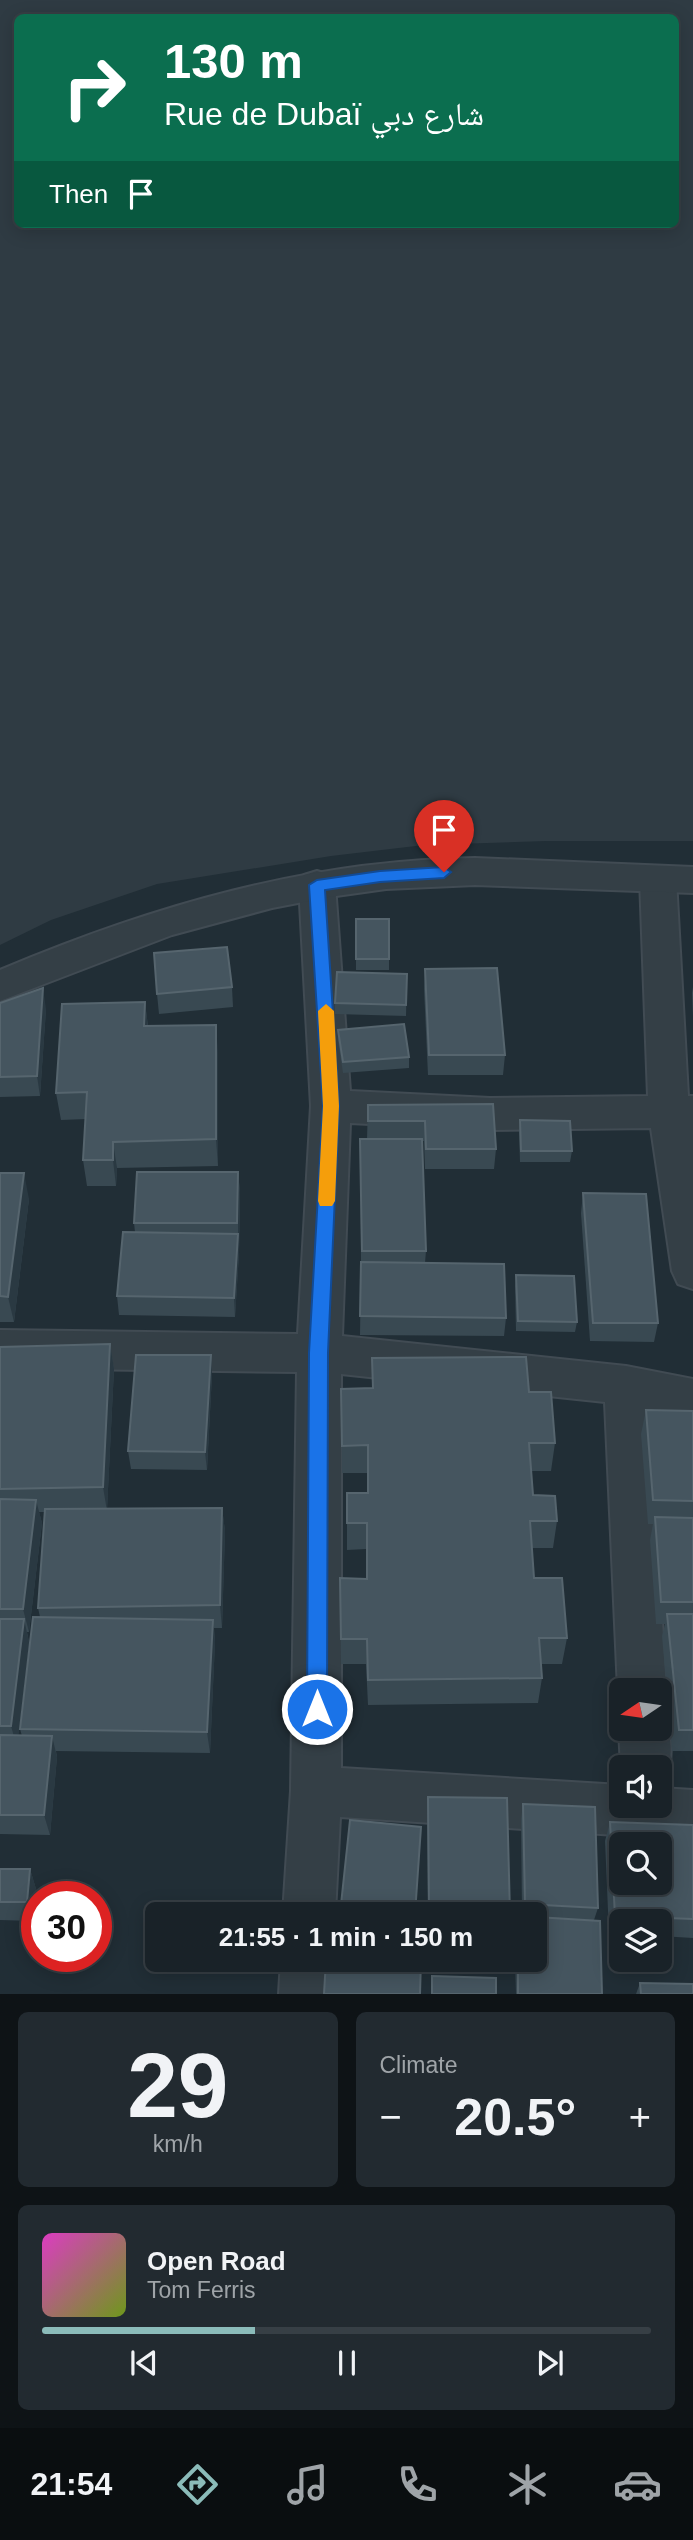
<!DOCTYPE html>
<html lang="en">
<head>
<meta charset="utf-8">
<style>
	body { margin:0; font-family:Arial,"Noto Naskh Arabic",sans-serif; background:#222a30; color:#f1f3f6; height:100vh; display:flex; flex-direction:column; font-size:26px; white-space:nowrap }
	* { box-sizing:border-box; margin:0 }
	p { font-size:23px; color:#9fa4a8 }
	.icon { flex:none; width:38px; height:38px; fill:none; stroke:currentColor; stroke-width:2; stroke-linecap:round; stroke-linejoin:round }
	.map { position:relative; height:1994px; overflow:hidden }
	.details { display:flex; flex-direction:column; gap:18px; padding:18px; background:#0e1316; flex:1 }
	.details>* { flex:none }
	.guide { position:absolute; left:14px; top:14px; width:665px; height:214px; border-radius:10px; box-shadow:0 4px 18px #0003,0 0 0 2px #373f45; background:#0b6e4f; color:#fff; overflow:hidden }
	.needle { width:46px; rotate:257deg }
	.buttons { position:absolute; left:609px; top:1678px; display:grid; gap:14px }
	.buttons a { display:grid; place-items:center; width:63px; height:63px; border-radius:10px; background:#192228; box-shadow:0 4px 18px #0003,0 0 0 2px #373f45; font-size:35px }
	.speed { position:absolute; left:21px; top:1881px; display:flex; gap:14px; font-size:35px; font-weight:700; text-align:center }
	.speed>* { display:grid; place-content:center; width:91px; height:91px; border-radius:50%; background:#192228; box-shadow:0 4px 18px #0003,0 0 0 2px #373f45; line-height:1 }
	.speed .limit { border:10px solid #d22; background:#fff; color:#111 }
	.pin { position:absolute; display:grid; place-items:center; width:60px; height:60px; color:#fff; margin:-72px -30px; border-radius:50% 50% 50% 0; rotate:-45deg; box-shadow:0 0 7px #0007 }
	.pin .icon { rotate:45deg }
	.me { position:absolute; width:77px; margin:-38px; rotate:0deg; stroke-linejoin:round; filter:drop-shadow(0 0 5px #0008) }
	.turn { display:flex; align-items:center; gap:24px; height:147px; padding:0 35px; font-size:32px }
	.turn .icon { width:91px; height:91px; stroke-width:2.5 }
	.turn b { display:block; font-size:49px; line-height:60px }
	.then { display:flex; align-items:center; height:66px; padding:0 35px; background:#0003; gap:14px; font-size:26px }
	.big { font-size:52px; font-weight:700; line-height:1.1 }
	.details .widget { flex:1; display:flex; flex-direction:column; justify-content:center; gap:10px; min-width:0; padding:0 24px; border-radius:10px; background:#222a30 }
	.details .dial { align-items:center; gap:0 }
	.dial b { font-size:91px; line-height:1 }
	.song { display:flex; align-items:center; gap:21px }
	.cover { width:84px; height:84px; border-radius:10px; background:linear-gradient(135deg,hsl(310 70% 55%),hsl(80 70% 35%)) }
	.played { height:7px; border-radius:4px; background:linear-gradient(90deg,#8bbbb9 35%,#373f45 35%) }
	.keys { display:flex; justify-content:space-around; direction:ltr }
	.heat { display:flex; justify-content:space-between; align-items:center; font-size:38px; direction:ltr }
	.details .tiles { flex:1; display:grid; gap:18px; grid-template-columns:1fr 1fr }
	.widget:last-child { grid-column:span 2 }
	.trip { position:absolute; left:145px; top:1902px; width:402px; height:70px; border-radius:10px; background:#192228; box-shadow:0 4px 18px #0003,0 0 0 2px #373f45; font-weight:700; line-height:70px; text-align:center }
	.dock { display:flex; height:112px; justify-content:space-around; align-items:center; background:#0a0e10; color:#9fa4a8 }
	.dock .icon { width:49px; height:49px }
	.dock .selected { color:#8bbbb9 }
	.dock b { font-size:32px; color:#f1f3f6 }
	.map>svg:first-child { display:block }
	.airport { fill:#2f3b43; fill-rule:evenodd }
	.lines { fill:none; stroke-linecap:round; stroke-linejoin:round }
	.minor-casing { stroke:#414b53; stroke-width:4 }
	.tertiary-casing { stroke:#414b53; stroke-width:4 }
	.minor { fill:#343f46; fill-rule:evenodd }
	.tertiary { fill:#343f46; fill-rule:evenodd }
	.wall { fill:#394952; fill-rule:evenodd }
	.shaded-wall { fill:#2a3942 }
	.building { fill:#45555f; stroke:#56656e; stroke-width:2; fill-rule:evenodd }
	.route { fill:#1a73e8; stroke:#114b97; stroke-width:2 }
	.slow { fill:#f59e0b }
</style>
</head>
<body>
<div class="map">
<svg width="693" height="1994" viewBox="0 0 693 1994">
	<rect width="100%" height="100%" fill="#212e36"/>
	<path class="airport" d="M 0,0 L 693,0 L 693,841 L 546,841 L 424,845 L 331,856 L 157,884 L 51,920 L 0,945 ZM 18,18 L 676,18 L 676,224 L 18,224 Z"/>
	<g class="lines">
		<g class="minor-casing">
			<g id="minor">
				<path d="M 658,866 L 671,869 L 676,879 L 688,1096 L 693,1096 L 693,1289 L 678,1284 L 672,1271 L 651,1128 L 490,1130 L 350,1123 L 342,1336 L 626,1366 L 693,1379 L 693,1419 L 650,1409 L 666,1690 L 660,1705 L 660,1690 L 621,1690 L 621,1698 L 618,1690 L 605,1402 L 341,1374 L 341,1768 L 621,1785 L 621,1806 L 660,1806 L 660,1788 L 693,1790 L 693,1840 L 340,1817 L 335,1914 L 283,1914 L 291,1791 L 297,1372 L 0,1368 L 0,1330 L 298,1334 L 311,1106 L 299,885 L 304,875 L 317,871 L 330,875 L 335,885 L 350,1091 L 490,1098 L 648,1096 L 640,879 L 645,869 Z"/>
				<path d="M 660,1711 C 674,1732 673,1763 664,1785 L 660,1787 L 660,1768 L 621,1768 L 619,1729 L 621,1725 L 621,1729 L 660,1729 Z"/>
				<path d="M 281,1960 L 333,1960 L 331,1994 L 279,1994 Z"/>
			</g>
		</g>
		<g class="tertiary-casing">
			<path id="tertiary" d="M 475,858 L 693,867 L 693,893 L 475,885 L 386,889 L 329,897 L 272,908 L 172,935 L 0,1001 L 0,970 C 152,906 309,860 475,858 Z"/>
		</g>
		<use href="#minor" class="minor"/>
		<use href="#tertiary" class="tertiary"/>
	</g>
	<g class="wall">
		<rect x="356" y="919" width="33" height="51"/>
		<path d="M 425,969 L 505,1055 L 503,1075 L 428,1075 L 424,989 Z"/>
		<path d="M 407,974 L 406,1016 L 335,1014 L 335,1003 Z"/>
		<path d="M 232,987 L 233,1007 L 159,1014 L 157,994 Z"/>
		<path d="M 693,987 L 693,1017 L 692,993 Z"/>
		<path d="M 145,1002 L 148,1026 L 218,1052 L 218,1166 L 117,1168 L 116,1186 L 87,1186 L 83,1160 L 86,1119 L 61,1120 L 56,1093 Z"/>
		<path d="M 0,1003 L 46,1009 L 40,1096 L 0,1097 Z"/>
		<path d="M 338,1030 L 409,1057 L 409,1068 L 343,1073 L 338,1041 Z"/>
		<path d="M 493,1104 L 496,1149 L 494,1169 L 425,1169 L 424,1141 L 422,1141 L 426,1251 L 425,1263 L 506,1318 L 504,1336 L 360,1335 L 361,1262 L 360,1139 L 367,1139 L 368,1105 Z"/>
		<path d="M 520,1120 L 572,1151 L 570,1162 L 520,1162 L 519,1131 Z"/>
		<path d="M 238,1172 L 240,1192 L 239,1253 L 235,1317 L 119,1315 L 117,1296 L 135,1232 L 134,1223 Z"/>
		<path d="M 0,1173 L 29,1199 L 14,1322 L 0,1322 Z"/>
		<path d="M 583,1193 L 658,1323 L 654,1342 L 590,1341 L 581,1213 Z"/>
		<path d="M 516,1275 L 577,1322 L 575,1332 L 516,1331 L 515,1286 Z"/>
		<path d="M 110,1344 L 114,1369 L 107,1509 L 222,1508 L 225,1531 L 222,1628 L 214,1628 L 215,1642 L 210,1753 L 56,1751 L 57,1757 L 50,1835 L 0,1834 L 0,1347 ZM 39,1512 L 45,1512 L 38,1608 L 40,1617 L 20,1729 L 22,1736 L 18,1736 L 29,1642 L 27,1632 L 29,1632 L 42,1523 Z"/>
		<path d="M 372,1358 L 529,1392 L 555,1443 L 551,1471 L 531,1471 L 533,1495 L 557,1521 L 553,1548 L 532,1548 L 534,1578 L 567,1638 L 562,1664 L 541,1664 L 542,1678 L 538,1703 L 368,1705 L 366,1664 L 341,1664 L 340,1578 L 367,1579 L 366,1549 L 347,1550 L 347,1493 L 368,1493 L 368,1473 L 342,1473 L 341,1389 L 372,1388 Z"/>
		<path d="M 212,1374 L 207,1470 L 131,1469 L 128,1451 Z"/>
		<path d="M 646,1410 L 693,1411 L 693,1751 L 672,1751 L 662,1636 L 665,1624 L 656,1624 L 650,1540 L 653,1524 L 648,1524 L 641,1434 Z"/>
		<path d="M 428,1797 L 510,1914 L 428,1914 L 427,1812 Z"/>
		<path d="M 523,1804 L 598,1908 L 594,1920 L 602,1994 L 516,1994 L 515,1960 L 536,1960 L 536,1914 L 522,1914 L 521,1819 Z"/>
		<path d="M 610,1822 L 693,1825 L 693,1938 L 660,1936 L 660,1922 L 621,1922 L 621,1935 L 609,1934 L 605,1841 Z"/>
		<path d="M 0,1869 L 30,1869 L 36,1889 L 33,1921 L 0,1920 Z"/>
		<path d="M 640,1983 L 641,1994 L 636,1994 Z"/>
	</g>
	<g class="shaded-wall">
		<path d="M 43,988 L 46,1009 L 40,1096 L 37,1076 Z"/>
		<path d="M 145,1002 L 148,1029 L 144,1026 Z"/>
		<path d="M 216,1025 L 218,1052 L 218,1166 L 216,1139 Z"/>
		<path d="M 113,1142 L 117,1168 L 116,1186 L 113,1160 Z"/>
		<path d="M 238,1172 L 240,1192 L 239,1253 L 235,1317 L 234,1298 L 238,1235 Z"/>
		<path d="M 24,1173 L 29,1199 L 14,1322 L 8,1297 Z"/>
		<path d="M 110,1344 L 114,1369 L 107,1511 L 103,1487 Z"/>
		<path d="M 211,1355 L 212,1374 L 207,1470 L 205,1452 Z"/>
		<path d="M 36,1500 L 42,1523 L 29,1632 L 23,1609 Z"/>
		<path d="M 222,1508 L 225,1531 L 222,1628 L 220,1605 Z"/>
		<path d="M 24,1619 L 29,1642 L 17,1747 L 11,1726 Z"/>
		<path d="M 213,1620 L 215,1642 L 210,1753 L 207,1732 Z"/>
		<path d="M 52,1736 L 57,1757 L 50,1835 L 44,1815 Z"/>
		<path d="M 30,1869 L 36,1889 L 33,1921 L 27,1902 Z"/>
	</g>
	<g class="building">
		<rect x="356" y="919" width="33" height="40"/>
		<path d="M 227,947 L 232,987 L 157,994 L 154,953 Z"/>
		<path d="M 497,968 L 505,1055 L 429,1055 L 425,969 Z"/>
		<path d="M 337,972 L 407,974 L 406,1005 L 335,1003 Z"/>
		<path d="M 43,988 L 37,1076 L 0,1077 L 0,1003 Z"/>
		<path d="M 145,1002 L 144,1026 L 216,1025 L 216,1139 L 113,1142 L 113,1160 L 83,1160 L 87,1092 L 56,1093 L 62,1004 Z"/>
		<path d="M 404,1024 L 409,1057 L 343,1062 L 338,1030 Z"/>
		<path d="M 493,1104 L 496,1149 L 426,1149 L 425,1121 L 368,1121 L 368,1105 Z"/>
		<path d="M 520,1120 L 570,1121 L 572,1151 L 521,1151 Z"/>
		<path d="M 360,1139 L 422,1139 L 426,1251 L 362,1251 Z"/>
		<path d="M 137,1172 L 238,1172 L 237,1223 L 134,1223 Z"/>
		<path d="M 0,1173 L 24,1173 L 8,1297 L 0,1296 Z"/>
		<path d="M 583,1193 L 646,1194 L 658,1323 L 593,1323 Z"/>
		<path d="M 123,1232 L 238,1234 L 234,1298 L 117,1296 Z"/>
		<path d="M 361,1262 L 504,1264 L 506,1318 L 360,1316 Z"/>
		<path d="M 516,1275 L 574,1276 L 577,1322 L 518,1321 Z"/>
		<path d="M 110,1344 L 103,1487 L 0,1489 L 0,1347 Z"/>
		<path d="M 136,1355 L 211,1355 L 205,1452 L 128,1451 Z"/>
		<path d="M 526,1357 L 529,1392 L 551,1392 L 555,1443 L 529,1443 L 533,1495 L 555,1496 L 557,1521 L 530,1521 L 534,1578 L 562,1578 L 567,1638 L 539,1638 L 542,1678 L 368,1680 L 367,1639 L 341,1639 L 340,1578 L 367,1579 L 367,1523 L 347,1523 L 347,1493 L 368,1493 L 368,1445 L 342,1446 L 341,1389 L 373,1388 L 372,1358 Z"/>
		<path d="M 646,1410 L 693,1411 L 693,1501 L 653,1500 Z"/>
		<path d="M 0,1499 L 36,1500 L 23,1609 L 0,1609 Z"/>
		<path d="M 222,1508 L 220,1605 L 38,1608 L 45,1509 Z"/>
		<path d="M 655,1517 L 693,1518 L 693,1602 L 661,1602 Z"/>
		<path d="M 667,1614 L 693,1614 L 693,1730 L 679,1730 Z"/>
		<path d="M 33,1617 L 213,1620 L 207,1732 L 20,1729 Z"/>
		<path d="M 0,1619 L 24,1619 L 11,1726 L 0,1726 Z"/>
		<path d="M 0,1735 L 52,1736 L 44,1815 L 0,1815 Z"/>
		<path d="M 428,1797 L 507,1798 L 510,1914 L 429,1914 Z"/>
		<path d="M 523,1804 L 595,1807 L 598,1908 L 525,1904 Z"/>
		<path d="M 350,1820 L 421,1827 L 415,1914 L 340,1914 Z"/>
		<path d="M 610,1822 L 693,1825 L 693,1919 L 615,1916 ZM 621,1844 L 660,1844 L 660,1883 L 621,1883 Z"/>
		<path d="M 0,1869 L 30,1869 L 27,1902 L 0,1902 Z"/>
		<path d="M 536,1917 L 600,1921 L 602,1994 L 518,1994 L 518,1960 L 536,1960 Z"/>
		<path d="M 326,1960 L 421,1960 L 420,1994 L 324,1994 Z"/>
		<path d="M 432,1976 L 496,1978 L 496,1994 L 432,1994 Z"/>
		<path d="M 640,1983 L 693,1984 L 693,1994 L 641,1994 Z"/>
	</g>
	<path class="route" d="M 444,867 L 451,872 L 444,878 L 380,882 L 325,890 L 339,1106 L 328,1353 L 327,1709 L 324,1716 L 317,1719 L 310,1716 L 307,1709 L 309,1353 L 323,1106 L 309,885 L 317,880 L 380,871 Z"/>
	<path class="slow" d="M 326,1004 L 334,1011 L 339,1106 L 335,1201 L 332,1206 L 320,1206 L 318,1201 L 323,1106 L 318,1011 Z"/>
</svg>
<div class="buttons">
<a><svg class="needle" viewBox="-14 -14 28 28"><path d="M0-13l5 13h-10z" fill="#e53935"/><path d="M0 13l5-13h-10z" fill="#9fa4a8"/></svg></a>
<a><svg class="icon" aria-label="sound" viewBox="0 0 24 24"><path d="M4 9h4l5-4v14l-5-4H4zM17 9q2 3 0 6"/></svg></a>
<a><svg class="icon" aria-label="search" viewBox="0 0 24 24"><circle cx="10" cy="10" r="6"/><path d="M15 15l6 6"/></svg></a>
<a><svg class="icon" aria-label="layers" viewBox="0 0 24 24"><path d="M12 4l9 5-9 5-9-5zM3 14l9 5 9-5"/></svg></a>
</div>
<div class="speed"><div class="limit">30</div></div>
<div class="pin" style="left:444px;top:872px;background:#d93025"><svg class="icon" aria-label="arrive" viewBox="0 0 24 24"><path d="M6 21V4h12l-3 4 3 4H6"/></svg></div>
<svg class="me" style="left:317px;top:1709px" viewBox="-20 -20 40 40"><circle r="17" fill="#1a73e8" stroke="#fff" stroke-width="3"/><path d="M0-11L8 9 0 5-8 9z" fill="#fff"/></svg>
<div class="trip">21:55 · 1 min · 150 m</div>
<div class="guide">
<div class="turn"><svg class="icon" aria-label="right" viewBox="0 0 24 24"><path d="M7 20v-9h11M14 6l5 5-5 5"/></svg><div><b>130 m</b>Rue de Dubaï شارع دبي</div></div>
<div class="then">Then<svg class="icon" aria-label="arrive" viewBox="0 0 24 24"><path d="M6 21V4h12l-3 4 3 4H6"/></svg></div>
</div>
</div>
<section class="details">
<div class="tiles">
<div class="widget dial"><b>29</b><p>km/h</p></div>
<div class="widget"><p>Climate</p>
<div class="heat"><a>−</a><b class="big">20.5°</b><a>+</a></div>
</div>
<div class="widget">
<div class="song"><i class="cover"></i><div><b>Open Road</b><p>Tom Ferris</p></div></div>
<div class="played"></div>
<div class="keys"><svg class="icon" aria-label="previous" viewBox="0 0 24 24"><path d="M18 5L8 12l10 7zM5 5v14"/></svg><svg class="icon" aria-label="pause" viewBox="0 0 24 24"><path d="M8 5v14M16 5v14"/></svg><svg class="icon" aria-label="next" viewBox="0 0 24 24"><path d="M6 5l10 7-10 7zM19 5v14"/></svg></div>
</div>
</div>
</section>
<nav class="dock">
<b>21:54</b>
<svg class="icon selected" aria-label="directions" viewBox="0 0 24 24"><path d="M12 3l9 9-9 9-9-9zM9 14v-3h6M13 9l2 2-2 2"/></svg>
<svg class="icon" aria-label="music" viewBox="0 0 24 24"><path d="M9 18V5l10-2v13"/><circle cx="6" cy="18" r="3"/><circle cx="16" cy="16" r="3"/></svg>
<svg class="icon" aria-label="phone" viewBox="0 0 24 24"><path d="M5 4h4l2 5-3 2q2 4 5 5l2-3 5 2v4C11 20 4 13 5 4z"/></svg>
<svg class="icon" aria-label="climate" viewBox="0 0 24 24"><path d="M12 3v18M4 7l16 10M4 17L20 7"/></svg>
<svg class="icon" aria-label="car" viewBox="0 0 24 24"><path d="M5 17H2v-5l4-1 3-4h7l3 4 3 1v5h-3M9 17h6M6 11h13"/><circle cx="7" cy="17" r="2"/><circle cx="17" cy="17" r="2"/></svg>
</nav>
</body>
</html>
